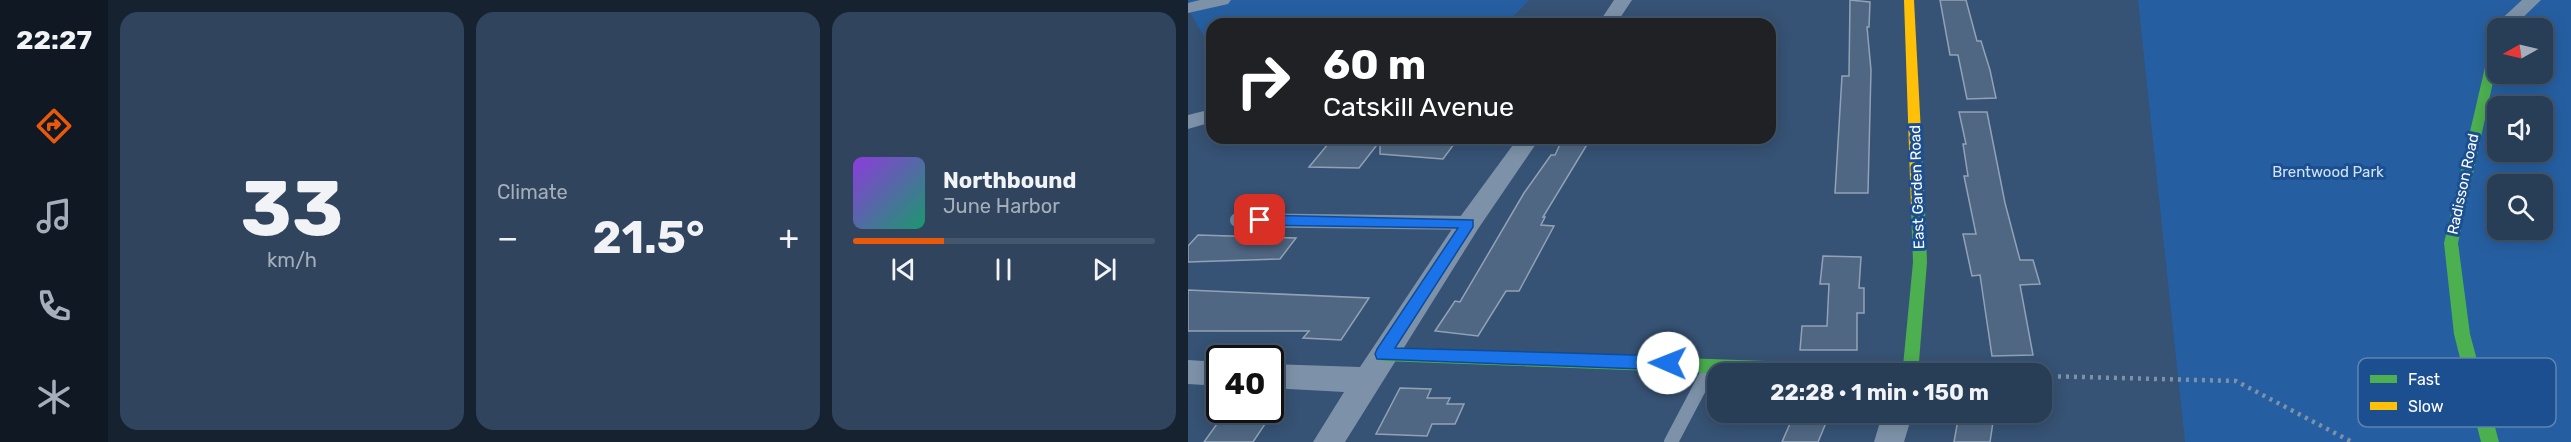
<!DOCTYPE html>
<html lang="en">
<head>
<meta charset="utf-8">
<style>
	body { margin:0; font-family:Rubik,sans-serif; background:#30455d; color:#f1f3f6; height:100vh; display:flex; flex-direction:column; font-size:22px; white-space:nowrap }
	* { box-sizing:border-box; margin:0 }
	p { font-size:20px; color:#a5aeba }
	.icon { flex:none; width:33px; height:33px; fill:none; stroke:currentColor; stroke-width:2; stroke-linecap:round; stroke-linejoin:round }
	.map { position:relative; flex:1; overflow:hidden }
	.panel { display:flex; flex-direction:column; gap:12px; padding:12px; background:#162230; width:1080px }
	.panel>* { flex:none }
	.hud { position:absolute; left:18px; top:18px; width:570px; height:126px; border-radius:18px; box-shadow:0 3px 15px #0003,0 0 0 2px #44576d; background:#202124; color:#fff; overflow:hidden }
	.needle { width:39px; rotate:262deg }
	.tools { position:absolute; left:1299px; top:18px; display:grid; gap:12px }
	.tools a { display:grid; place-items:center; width:66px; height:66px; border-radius:12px; background:#283e57; box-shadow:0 3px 15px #0003,0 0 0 2px #44576d; font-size:30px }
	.speed { position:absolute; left:18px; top:345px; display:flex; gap:12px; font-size:30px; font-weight:700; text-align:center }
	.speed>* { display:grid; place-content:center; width:78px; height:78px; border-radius:50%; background:#283e57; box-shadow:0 3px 15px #0003,0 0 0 2px #44576d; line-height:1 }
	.speed .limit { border:3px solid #111; border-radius:9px; background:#fff; color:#111 }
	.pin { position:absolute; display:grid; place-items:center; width:51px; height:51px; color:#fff; margin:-26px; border-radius:12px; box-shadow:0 3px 9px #0006 }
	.me { position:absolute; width:66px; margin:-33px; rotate:271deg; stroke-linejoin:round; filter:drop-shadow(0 0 4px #0008) }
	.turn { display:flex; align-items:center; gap:21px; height:126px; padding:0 18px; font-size:27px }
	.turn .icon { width:78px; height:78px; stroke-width:2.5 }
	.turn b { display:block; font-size:42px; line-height:51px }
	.big { font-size:45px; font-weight:700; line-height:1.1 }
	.panel .widget { flex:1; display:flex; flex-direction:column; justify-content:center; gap:9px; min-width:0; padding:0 21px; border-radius:18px; background:#30455d }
	.panel .dial { align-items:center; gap:0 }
	.dial b { font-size:78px; line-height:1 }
	.song { display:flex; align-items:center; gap:18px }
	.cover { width:72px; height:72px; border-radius:9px; background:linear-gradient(135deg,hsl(270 70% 55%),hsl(160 70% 35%)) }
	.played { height:6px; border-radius:3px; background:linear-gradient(90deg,#ea580c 30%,#44576d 30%) }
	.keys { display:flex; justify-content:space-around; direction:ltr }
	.heat { display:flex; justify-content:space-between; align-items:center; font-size:33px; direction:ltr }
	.panel .tiles { flex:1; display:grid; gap:12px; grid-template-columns:repeat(3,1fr) }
	.trip { position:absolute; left:519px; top:363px; width:345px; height:60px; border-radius:18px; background:#283e57; box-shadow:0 3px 15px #0003,0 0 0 2px #44576d; font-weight:700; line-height:60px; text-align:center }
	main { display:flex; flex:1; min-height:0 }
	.tab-bar { display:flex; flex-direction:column; width:108px; justify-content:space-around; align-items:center; background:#101923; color:#a5aeba }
	.tab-bar .icon { width:42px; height:42px }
	.tab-bar .selected { color:#ea580c }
	.tab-bar b { font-size:27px; color:#f1f3f6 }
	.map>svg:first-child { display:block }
	.green { fill:#265fa1; fill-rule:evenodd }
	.building { fill:#506783; stroke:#92a2b6; stroke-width:1.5 }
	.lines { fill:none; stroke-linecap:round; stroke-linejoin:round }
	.path { stroke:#7d92a8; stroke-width:4.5; stroke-dasharray:3 5; stroke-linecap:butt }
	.lane { stroke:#7d92a8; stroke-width:14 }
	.street { fill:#7d92a8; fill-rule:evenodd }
	.fast { fill:#4caf50; fill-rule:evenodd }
	.slow { fill:#ffc107; fill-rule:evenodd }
	.route { fill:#1a73e8; stroke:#114b97; stroke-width:1.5 }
	.labels { text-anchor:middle; stroke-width:6; stroke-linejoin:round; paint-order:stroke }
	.park-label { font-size:15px; fill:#cfe3fa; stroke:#1b4f8f }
	.street-label { font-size:15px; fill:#fff; stroke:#1b4f8f }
	.key { fill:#1b4f8f; stroke:#5f84b1; stroke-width:1.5 }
	.key-label { font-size:16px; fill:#fff }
</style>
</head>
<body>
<main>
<nav class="tab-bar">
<b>22:27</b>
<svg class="icon selected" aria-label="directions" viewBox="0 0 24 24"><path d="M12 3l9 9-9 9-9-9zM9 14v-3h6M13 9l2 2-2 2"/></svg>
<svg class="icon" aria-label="music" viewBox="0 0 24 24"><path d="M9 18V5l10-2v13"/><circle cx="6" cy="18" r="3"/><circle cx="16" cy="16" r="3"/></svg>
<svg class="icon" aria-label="phone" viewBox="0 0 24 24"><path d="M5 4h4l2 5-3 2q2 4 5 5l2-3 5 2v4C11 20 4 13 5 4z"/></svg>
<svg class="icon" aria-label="climate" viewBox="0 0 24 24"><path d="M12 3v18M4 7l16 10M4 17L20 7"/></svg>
</nav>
<section class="panel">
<div class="tiles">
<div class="widget dial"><b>33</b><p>km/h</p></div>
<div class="widget"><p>Climate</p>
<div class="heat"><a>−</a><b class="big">21.5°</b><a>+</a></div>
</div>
<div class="widget">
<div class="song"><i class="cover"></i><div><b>Northbound</b><p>June Harbor</p></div></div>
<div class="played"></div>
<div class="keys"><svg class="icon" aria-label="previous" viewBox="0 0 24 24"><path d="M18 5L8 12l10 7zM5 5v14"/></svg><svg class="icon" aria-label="pause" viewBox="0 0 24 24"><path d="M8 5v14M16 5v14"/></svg><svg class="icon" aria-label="next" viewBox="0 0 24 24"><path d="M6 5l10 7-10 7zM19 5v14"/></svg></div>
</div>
</div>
</section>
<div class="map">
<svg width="1383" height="442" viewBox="0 0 1383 442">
	<rect width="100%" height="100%" fill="#365274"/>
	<g class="green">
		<path d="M 0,0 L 341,0 L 318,24 L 24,24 L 24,50 L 0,9 Z"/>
		<path d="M 950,0 L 1383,0 L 1383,442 L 997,442 ZM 1310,28 L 1354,28 L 1354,74 L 1310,74 ZM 1310,106 L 1354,106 L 1354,152 L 1310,152 ZM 1310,184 L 1354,184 L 1354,230 L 1310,230 Z"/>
	</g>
	<g class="building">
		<path d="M 662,0 L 682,2 L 681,27 L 679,27 L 683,70 L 680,193 L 647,193 L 654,76 L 661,76 Z"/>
		<path d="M 752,0 L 778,0 L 789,41 L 793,41 L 802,70 L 808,98 L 779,99 L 770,55 L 762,55 Z"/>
		<path d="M 771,112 L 799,112 L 817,203 L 832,260 L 845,260 L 852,284 L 832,285 L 845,355 L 804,356 L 792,275 L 784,276 L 775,234 L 788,234 L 776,176 L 780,176 L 775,144 L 778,144 Z"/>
		<path d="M 145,138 L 243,138 L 269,140 L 255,159 L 192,154 L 192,141 L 171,168 L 121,167 Z"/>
		<path d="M 375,138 L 403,138 L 355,217 L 357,217 L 353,225 L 366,226 L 331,291 L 318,291 L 290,336 L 247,331 L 267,301 L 272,302 L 336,193 L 363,155 L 367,155 Z"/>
		<path d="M 10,235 L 108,238 L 92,259 L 0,262 L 0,246 Z"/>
		<path d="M 635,256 L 673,257 L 671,288 L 676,288 L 676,313 L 669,313 L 669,350 L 612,350 L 614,326 L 639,326 L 641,284 L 632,284 Z"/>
		<path d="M 0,290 L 181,298 L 153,340 L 115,338 L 121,331 L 0,331 Z"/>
		<path d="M 212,388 L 243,389 L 239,398 L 262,398 L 259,404 L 276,404 L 267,424 L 244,424 L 239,436 L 188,434 Z"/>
		<path d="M 87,409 L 65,442 L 16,442 L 39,410 Z"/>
		<path d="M 607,412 L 621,412 L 640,418 L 630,442 L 594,442 Z"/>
		<path d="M 771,414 L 805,422 L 802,442 L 766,442 Z"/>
	</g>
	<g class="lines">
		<path class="path" d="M 854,376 L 1048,381 L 1164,442"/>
		<g class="lane">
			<path d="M 49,220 L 281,223"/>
			<path d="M 483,442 L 522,368"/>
		</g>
		<g class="street">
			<path d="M 12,0 L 43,0 L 40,4 L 0,13 L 0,3 Z"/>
			<path d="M 426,0 L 444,0 L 428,24 L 410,24 Z"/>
			<path d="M 1334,0 L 1353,0 L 1324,28 L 1310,28 L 1308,32 L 1305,28 L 1308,24 Z"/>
			<path d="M 24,109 L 24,122 L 0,129 L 0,115 Z"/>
			<path d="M 330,138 L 352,138 L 290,229 L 157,442 L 125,442 L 156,392 L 82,388 L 82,364 L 172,367 L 272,217 Z"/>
			<path d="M 0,360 L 32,362 L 32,386 L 0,384 Z"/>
			<path d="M 695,412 L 725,412 L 716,442 L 686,442 Z"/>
		</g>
		<g class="fast">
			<path d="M 1310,30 L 1310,59 L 1270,243 L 1282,334 L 1311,442 L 1293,442 L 1266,334 L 1256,243 L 1305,33 Z"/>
			<path d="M 730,204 L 737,209 L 739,262 L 730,374 L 547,374 L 195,361 L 189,359 L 187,354 L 189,349 L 195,347 L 715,366 L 725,262 L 723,209 Z"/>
		</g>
		<path class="slow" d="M 716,0 L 726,0 L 737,209 L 730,214 L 723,209 Z"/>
	</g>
	<path class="route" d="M 72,215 L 285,220 L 285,227 L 207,348 L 480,356 L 485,358 L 488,363 L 485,368 L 480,370 L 189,359 L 187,354 L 189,349 L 270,228 L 72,225 L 65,220 Z"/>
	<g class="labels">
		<g class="park-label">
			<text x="1140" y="177">Brentwood Park</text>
		</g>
		<g class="street-label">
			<text transform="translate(1275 184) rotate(-78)" y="5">Radisson Road</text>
			<text transform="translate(729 187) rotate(-92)" y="5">East Garden Road</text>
		</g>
	</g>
	<rect x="1170" y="358" width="198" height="69" rx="9" class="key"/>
	<rect x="1182" y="375" width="27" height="8" fill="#4caf50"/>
	<rect x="1182" y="402" width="27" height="8" fill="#ffc107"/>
	<g class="key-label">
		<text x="1220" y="385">Fast</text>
		<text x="1220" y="412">Slow</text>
	</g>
</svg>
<div class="tools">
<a><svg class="needle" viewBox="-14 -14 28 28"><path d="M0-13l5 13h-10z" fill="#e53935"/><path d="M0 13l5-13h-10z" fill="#a5aeba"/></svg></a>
<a><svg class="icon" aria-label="sound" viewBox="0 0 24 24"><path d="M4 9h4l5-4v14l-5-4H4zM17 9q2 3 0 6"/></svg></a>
<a><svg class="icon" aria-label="search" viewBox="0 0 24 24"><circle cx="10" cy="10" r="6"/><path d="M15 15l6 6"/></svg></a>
</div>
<div class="speed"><div class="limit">40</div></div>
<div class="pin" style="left:72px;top:220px;background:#d93025"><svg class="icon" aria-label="arrive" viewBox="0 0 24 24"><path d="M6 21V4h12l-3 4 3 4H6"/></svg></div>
<svg class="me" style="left:480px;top:363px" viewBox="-20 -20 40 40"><circle r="19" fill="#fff"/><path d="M0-13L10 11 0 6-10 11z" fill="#1a73e8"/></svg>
<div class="trip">22:28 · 1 min · 150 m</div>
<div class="hud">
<div class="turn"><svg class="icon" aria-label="right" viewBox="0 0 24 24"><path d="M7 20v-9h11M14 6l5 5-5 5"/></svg><div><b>60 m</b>Catskill Avenue</div></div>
</div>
</div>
</main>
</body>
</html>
